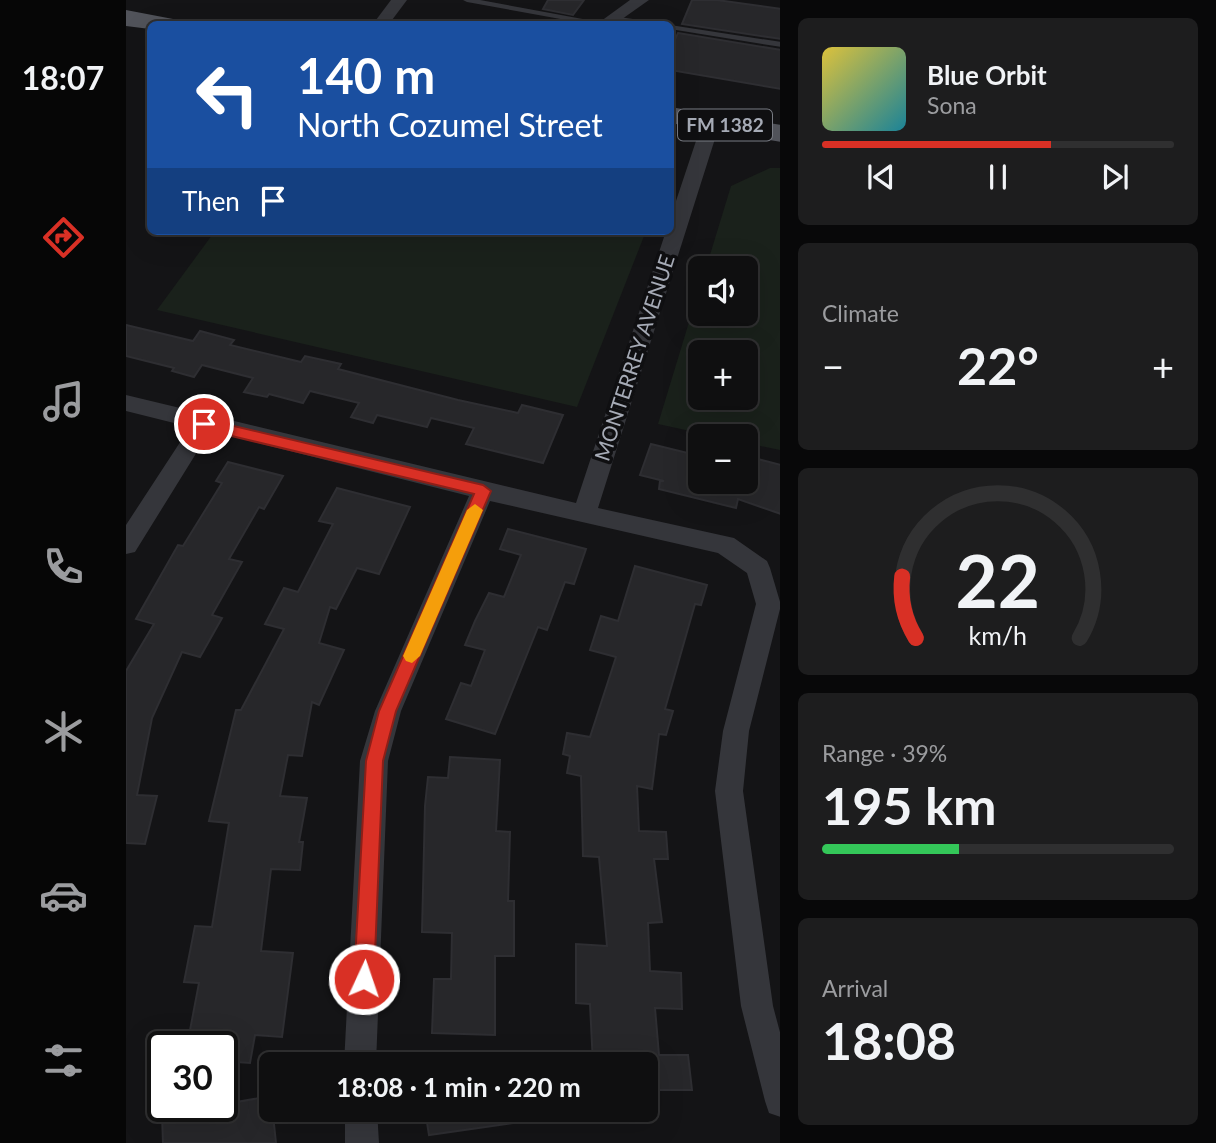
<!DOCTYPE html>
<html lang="en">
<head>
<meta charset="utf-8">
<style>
	body { margin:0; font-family:Lato,sans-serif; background:#1d1d1e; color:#f1f3f6; height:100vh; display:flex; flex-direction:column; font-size:26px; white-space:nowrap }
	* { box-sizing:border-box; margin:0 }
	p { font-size:23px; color:#9b9c9f }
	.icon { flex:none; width:38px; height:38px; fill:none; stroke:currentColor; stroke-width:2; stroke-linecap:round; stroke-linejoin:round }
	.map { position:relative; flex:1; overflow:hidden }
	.side { display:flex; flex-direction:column; gap:18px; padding:18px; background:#080809; width:436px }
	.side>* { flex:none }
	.guide { position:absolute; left:21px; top:21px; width:527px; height:214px; border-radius:10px; box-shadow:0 7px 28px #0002,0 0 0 2px #2f2f30; background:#1a4fa0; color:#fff; overflow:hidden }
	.controls { position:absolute; left:562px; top:256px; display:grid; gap:14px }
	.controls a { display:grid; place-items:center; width:70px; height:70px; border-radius:10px; background:#0f0f10; box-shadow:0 7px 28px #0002,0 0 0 2px #2f2f30; font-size:35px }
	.speed { position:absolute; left:21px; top:1031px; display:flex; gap:14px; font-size:35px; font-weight:700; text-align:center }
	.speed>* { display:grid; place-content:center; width:91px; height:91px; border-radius:50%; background:#0f0f10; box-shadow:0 7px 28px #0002,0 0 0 2px #2f2f30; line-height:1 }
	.speed .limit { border:4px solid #111; border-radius:10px; background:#fff; color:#111 }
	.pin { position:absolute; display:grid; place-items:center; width:60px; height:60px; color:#fff; margin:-30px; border:4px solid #fff; border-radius:50%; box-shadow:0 2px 7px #0007 }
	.me { position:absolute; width:77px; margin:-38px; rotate:3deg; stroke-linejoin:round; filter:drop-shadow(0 0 5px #0008) }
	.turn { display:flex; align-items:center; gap:24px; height:147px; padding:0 35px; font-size:32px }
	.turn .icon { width:91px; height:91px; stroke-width:2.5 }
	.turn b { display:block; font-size:49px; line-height:60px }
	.then { display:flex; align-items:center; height:66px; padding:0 35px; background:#0003; gap:14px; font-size:26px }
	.big { font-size:52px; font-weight:700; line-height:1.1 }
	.side .tile { flex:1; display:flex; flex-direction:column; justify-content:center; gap:10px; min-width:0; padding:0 24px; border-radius:10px; background:#1d1d1e }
	.side .dial { align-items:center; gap:0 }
	.dial svg { height:182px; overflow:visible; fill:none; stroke:#2f2f30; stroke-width:7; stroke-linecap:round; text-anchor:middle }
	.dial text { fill:#f1f3f6; stroke:none }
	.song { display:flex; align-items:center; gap:21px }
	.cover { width:84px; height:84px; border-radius:10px; background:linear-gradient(135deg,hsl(50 70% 55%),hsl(190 70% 35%)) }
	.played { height:7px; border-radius:4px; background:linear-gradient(90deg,#d93025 65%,#2f2f30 65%) }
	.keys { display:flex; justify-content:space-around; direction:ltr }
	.heat { display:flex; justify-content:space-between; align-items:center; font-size:38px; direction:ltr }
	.charge { height:10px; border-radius:5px; background:linear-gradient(90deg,#34c759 39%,#2f2f30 0) }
	.trip { position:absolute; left:133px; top:1052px; width:399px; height:70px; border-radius:10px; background:#0f0f10; box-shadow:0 7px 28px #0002,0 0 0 2px #2f2f30; font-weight:700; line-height:70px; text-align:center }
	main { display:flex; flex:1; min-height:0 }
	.tab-bar { display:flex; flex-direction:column; width:126px; justify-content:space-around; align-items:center; background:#060606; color:#9b9c9f }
	.tab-bar .icon { width:49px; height:49px }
	.tab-bar .active { color:#d93025 }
	.tab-bar b { font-size:32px; color:#f1f3f6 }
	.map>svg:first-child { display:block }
	.green { fill:#1a211b; fill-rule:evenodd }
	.building { fill:#27272a; stroke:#2e2e32; stroke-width:2 }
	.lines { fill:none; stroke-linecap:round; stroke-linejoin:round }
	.service { fill:#35363b; fill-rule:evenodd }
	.minor { fill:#35363b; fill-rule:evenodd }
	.primary { fill:#51535a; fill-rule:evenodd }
	.route { fill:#d93025; stroke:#8d1f18; stroke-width:2 }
	.slow { fill:#f59e0b }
	.labels { text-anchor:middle; stroke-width:7; stroke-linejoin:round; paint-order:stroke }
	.shield { fill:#0f0f11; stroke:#797c84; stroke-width:2 }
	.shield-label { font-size:19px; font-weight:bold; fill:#a6abb6 }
	.street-label { font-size:21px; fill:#a6abb6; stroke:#0f0f11 }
</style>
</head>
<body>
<main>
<nav class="tab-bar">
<b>18:07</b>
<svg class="icon active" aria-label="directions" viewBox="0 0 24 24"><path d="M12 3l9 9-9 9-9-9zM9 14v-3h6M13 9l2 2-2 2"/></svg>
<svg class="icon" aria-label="music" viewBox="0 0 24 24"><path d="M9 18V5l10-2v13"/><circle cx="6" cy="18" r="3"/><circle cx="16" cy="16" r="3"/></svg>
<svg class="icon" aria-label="phone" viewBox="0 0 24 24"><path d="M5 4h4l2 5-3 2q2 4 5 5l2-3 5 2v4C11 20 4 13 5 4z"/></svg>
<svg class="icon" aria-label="climate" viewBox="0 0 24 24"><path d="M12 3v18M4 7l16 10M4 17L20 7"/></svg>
<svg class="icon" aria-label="car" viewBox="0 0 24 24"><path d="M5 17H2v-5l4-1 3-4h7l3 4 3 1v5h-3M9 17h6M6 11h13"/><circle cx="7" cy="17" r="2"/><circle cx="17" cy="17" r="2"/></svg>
<svg class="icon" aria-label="filters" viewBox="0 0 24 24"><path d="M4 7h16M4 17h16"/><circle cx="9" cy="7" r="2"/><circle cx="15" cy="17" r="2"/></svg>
</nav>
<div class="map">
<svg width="655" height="1143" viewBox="0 0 655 1143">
	<rect width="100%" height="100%" fill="#141416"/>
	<g class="green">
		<path d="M 644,168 L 655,168 L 654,450 L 620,443 L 620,436 L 587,436 L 532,424 L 574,286 L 574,313 L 620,313 L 620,268 L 580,268 L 605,186 ZM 574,352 L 620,352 L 620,397 L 574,397 Z"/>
		<path d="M 89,231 L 520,231 L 451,407 L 31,310 Z"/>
	</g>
	<g class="building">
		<path d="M 422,0 L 458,0 L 447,15 L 417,9 Z"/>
		<path d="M 566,0 L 591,0 L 655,9 L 655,39 L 556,24 Z"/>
		<path d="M 552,33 L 655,50 L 655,89 L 544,70 L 544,50 Z"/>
		<path d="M 0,325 L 67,341 L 74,331 L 108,340 L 104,345 L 175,362 L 179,356 L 215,364 L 212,369 L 332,400 L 392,413 L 396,405 L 437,415 L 417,463 L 340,444 L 348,428 L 305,418 L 301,427 L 251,415 L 247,423 L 225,417 L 233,403 L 184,391 L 177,403 L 143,394 L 141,397 L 118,392 L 127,378 L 76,365 L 68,377 L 46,371 L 48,368 L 0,356 Z"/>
		<path d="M 525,444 L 574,456 L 574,481 L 620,481 L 620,456 L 655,465 L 655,514 L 612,499 L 610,508 L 533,489 L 534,481 L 538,481 L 514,475 Z"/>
		<path d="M 102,462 L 157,476 L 138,509 L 133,507 L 103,559 L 116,562 L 86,615 L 96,618 L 74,657 L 56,652 L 26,718 L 11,795 L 31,796 L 19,844 L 0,843 L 0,671 L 28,624 L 10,619 L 52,545 L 57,546 L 96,483 L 90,481 Z"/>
		<path d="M 211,488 L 284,507 L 253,574 L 231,568 L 210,609 L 204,607 L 193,643 L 218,650 L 193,705 L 186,702 L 176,756 L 162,755 L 154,796 L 181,798 L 173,842 L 177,842 L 174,870 L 145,869 L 135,951 L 167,953 L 156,1037 L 129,1035 L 124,1063 L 96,1061 L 96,1046 L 61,1046 L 73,983 L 58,982 L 69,926 L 86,927 L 103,823 L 83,821 L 110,710 L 115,710 L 158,629 L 139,624 L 158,588 L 172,592 L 207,524 L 193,521 Z"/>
		<path d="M 382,529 L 460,549 L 448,584 L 439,582 L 421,630 L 412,627 L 369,734 L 320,719 L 335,683 L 345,686 L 359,650 L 339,645 L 349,621 L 363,593 L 378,597 L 395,555 L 374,549 Z"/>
		<path d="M 509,566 L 581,585 L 575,605 L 569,604 L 539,709 L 547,711 L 540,735 L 533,734 L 526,789 L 511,786 L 513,831 L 540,832 L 542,859 L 528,859 L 536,922 L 522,923 L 524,971 L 555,973 L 556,1009 L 529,1008 L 533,1055 L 562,1055 L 566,1090 L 520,1090 L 520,1064 L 467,1064 L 464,1004 L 450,1003 L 450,944 L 481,946 L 473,857 L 457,856 L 455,776 L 441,773 L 444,756 L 437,754 L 441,733 L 464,737 L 490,657 L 464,650 L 475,616 L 492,621 Z"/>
		<path d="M 324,757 L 374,760 L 370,831 L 384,832 L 382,901 L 388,901 L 388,956 L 369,956 L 369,1035 L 306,1033 L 308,979 L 325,979 L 326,933 L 296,932 L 299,806 L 302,777 L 322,778 Z"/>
		<path d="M 145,1096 L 150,1143 L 37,1143 L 36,1115 Z"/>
		<path d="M 299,1110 L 394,1110 L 395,1122 L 303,1135 Z"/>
	</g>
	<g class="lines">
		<g class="service">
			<path d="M 337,0 L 354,0 L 473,22 L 477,24 L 462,24 L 341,2 Z"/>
			<path d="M 486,16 L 528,22 L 532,24 C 518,25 498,24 485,18 Z"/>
			<path d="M 544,25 L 655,42 L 655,47 L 544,29 Z"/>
		</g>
		<g class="minor">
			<path d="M 265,0 L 281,0 L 263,24 L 247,24 Z"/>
			<path d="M 504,0 L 523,0 L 489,24 L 471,24 Z"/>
			<path d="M 585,118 L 594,123 L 472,508 L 608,538 L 641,561 L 644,568 L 655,605 L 623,731 L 617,791 L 647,1006 L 655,1036 L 655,1117 L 643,1113 L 639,1101 L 615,1006 L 589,791 L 597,731 L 630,604 L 621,573 L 592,553 L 364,501 L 275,711 L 262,761 L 250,1064 L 218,1064 L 234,761 L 249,711 L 343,496 L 84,431 L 9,552 L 0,554 L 0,525 L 64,427 L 0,411 L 0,395 L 450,503 L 540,231 L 544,231 L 544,219 L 576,123 Z"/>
			<path d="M 219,1110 L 251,1110 L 253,1143 L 219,1143 Z"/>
		</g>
		<g class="primary">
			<path d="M 0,10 L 47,19 L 51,24 L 24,24 L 24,29 L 0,26 Z"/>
			<path d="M 544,107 L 655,125 L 655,142 L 544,123 Z"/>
		</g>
	</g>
	<path class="route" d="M 78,419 L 357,485 L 365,491 L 270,711 L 257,761 L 248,979 L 245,986 L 238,989 L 231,986 L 228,979 L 240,761 L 253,711 L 348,494 L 72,428 L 70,424 Z"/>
	<path class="slow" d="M 349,504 L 357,510 L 294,656 L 286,663 L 280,661 L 277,656 L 341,510 Z"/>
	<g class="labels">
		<rect class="shield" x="552" y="109.5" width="94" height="31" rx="5"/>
		<g class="shield-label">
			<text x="599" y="132">FM 1382</text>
		</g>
		<g class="street-label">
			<text transform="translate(509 358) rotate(-72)" y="7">MONTERREY AVENUE</text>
		</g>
	</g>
</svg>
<div class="controls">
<a><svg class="icon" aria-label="sound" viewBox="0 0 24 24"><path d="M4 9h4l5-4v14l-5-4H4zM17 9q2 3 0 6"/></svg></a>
<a>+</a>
<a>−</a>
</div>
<div class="speed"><div class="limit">30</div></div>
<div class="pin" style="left:78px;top:424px;background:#d93025"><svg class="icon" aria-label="arrive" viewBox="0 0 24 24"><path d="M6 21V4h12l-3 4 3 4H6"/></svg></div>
<svg class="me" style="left:238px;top:979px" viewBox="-20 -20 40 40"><circle r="17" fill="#d93025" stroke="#fff" stroke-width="3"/><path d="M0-11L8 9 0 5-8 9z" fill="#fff"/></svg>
<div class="trip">18:08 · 1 min · 220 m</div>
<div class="guide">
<div class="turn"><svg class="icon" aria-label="left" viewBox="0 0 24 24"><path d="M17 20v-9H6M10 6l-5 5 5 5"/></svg><div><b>140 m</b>North Cozumel Street</div></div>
<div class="then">Then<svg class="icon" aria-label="arrive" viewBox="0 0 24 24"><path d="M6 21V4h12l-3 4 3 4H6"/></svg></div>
</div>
</div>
<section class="side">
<div class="tile">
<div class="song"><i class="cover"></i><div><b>Blue Orbit</b><p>Sona</p></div></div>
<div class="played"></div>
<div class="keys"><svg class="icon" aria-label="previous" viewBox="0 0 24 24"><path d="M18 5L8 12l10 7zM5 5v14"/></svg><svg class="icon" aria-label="pause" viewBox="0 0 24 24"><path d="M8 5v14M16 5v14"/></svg><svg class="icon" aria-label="next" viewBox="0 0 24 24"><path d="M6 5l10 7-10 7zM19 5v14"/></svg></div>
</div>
<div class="tile"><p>Climate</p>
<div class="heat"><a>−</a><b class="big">22°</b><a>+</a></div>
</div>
<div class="tile dial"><svg viewBox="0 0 100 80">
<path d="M14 69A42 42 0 1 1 86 69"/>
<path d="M14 69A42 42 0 0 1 8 42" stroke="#d93025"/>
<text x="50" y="56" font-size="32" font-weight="700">22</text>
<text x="50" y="72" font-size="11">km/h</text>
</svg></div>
<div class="tile"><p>Range · 39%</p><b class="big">195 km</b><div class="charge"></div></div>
<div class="tile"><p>Arrival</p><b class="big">18:08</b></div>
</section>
</main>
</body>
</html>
